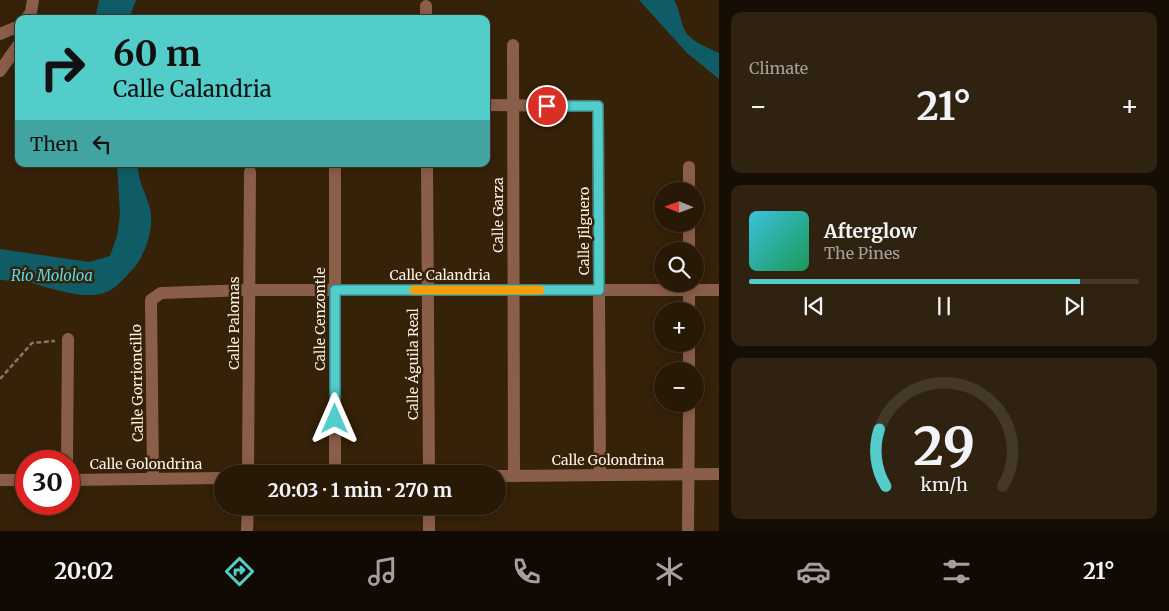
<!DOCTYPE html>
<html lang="en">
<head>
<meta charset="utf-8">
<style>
	body { margin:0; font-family:Merriweather,serif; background:#302211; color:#f1f3f6; height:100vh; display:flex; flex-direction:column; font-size:19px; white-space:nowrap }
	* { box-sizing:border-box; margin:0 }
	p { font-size:16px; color:#a5a09b }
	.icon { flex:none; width:28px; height:28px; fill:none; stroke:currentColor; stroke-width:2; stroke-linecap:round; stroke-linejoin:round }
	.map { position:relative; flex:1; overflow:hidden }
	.sheet { display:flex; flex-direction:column; gap:12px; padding:12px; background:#160e04; width:450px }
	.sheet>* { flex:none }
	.hud { position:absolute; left:15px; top:15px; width:475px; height:152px; border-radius:10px; box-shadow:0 2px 12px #0003,0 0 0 1px #443828; background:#53cdca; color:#111; overflow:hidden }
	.needle { width:32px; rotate:271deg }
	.tools { position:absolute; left:654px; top:182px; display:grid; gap:10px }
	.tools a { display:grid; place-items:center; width:50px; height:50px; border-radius:50%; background:#281907; box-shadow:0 2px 12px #0003,0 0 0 1px #443828; font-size:25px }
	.speed { position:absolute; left:15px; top:450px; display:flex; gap:10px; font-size:25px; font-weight:700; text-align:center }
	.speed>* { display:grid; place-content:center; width:65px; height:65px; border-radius:50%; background:#281907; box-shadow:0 2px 12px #0003,0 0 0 1px #443828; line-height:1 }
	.speed .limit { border:8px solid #d22; background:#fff; color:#111 }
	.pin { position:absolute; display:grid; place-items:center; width:42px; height:42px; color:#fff; margin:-21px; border:2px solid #fff; border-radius:50%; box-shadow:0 1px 5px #0007 }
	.me { position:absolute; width:55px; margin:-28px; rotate:0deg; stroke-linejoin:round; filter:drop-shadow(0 0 4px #0008) }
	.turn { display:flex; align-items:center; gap:18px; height:105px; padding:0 15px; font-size:22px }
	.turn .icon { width:65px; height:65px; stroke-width:2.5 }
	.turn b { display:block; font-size:35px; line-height:42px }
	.then { display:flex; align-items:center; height:48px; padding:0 15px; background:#0003; gap:10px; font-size:19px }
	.big { font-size:38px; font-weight:700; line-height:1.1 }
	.sheet .card { flex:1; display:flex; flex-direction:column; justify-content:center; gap:8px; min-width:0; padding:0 18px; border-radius:10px; background:#302211 }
	.sheet .dial { align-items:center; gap:0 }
	.dial svg { height:130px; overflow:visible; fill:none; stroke:#443828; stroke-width:7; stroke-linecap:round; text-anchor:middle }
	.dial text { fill:#f1f3f6; stroke:none }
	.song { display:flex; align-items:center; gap:15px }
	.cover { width:60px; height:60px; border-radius:8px; background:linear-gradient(135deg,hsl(190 70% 55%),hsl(150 70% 35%)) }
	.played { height:5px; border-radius:2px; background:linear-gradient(90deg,#53cdca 85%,#443828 85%) }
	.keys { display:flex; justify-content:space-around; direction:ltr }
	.heat { display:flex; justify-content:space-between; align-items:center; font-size:28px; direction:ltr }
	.trip { position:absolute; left:214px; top:465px; width:292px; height:50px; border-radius:25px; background:#281907; box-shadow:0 2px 12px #0003,0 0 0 1px #443828; font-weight:700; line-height:50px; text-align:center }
	.tabs { display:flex; height:80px; justify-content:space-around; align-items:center; background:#100a03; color:#a5a09b }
	.tabs .icon { width:35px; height:35px }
	.tabs .on { color:#53cdca }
	.tabs b { font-size:22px; color:#f1f3f6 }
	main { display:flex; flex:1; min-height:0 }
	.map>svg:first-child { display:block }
	.water { fill:#105c66 }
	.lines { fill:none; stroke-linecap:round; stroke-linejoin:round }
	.path { stroke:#877663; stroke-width:2.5; stroke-dasharray:5 2.5; stroke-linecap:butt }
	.minor { stroke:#8b5e4a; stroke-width:12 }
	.route-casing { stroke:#368583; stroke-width:12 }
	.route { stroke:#53cdca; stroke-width:9 }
	.slow { stroke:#f59e0b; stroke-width:9 }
	.labels { text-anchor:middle; stroke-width:5; stroke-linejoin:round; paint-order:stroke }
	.street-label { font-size:14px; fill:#fdf2e6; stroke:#362109 }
	.water-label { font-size:15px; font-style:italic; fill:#54daed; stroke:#362109 }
</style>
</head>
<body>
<main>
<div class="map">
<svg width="719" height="531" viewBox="0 0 719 531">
	<rect width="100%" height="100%" fill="#362109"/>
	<g class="water">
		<path d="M 99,0 L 136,0 L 129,19 L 95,19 Z"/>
		<path d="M 639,0 L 674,0 C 680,10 680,21 685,31 C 690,41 709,48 719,53 L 719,79 L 687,53 Z"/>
		<path d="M 117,164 L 138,164 C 137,182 149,197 151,215 C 153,232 144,256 134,268 C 127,275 120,284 112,289 C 91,304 49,287 27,282 C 18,280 9,281 0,280 L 0,249 L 89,262 L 110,256 L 117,236 L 120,214 Z"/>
	</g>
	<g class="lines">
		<path class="path" d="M 0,379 L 32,343 L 55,341"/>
		<g class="minor">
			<path d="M 426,6 L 426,19"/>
			<path d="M 26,19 L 31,12 L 33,0"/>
			<path d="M 0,34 L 19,26"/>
			<path d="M 513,45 L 514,476"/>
			<path d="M 0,71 L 19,44"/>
			<path d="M 486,105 L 598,106 L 600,475"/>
			<path d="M 335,164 L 335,474"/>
			<path d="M 427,164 L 429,474"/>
			<path d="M 689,167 L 689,191"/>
			<path d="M 689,224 L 689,251"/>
			<path d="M 689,284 L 689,311"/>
			<path d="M 689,344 L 689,371"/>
			<path d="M 67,461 L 68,339"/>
			<path d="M 248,474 L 250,172"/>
			<path d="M 498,476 L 719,474"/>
			<path d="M 153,479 L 151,300 L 161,293 L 249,290 L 719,290"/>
			<path d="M 0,480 L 26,480"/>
			<path d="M 69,480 L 222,478"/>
			<path d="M 429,506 L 429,531"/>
			<path d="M 247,531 L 248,506"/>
			<path d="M 688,531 L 689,404"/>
		</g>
	</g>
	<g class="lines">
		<g class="route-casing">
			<path id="route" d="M 335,419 L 335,290 L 599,290 L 598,106 L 547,106"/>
		</g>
		<use href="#route" class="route"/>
		<path class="slow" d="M 414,290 L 540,290"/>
	</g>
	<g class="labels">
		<g class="street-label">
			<text transform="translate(498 215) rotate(-90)" y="5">Calle Garza</text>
			<text transform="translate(584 231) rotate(-90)" y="5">Calle Jilguero</text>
			<text x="440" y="280">Calle Calandria</text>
			<text transform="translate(320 319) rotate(-90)" y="5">Calle Cenzontle</text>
			<text transform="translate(234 323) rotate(-90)" y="5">Calle Palomas</text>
			<text transform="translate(413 364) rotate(-90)" y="5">Calle Águila Real</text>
			<text transform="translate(137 383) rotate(-91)" y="5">Calle Gorrioncillo</text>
			<text x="608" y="465">Calle Golondrina</text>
			<text x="146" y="469">Calle Golondrina</text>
		</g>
		<g class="water-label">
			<text x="52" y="281">Río Mololoa</text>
		</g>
	</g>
</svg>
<div class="tools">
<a><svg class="needle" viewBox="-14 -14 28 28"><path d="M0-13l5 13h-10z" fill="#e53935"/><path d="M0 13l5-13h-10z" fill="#a5a09b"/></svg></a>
<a><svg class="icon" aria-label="search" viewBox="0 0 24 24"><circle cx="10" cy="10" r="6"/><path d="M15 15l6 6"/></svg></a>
<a>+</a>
<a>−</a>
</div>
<div class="speed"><div class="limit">30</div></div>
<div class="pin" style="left:547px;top:106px;background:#d93025"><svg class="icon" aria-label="arrive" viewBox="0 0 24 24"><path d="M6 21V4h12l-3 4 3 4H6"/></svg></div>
<svg class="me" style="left:335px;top:419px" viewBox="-20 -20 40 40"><path d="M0-17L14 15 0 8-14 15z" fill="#53cdca" stroke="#fff" stroke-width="4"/></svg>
<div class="trip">20:03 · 1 min · 270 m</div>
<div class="hud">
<div class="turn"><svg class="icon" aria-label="right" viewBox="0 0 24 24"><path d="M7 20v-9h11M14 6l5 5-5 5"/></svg><div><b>60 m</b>Calle Calandria</div></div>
<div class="then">Then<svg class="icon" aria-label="left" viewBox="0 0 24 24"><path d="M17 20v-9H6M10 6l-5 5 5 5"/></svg></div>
</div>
</div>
<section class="sheet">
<div class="card"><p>Climate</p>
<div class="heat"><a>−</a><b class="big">21°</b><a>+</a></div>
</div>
<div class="card">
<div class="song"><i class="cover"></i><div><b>Afterglow</b><p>The Pines</p></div></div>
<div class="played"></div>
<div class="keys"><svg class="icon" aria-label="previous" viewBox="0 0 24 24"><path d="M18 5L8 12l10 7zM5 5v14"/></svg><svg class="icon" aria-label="pause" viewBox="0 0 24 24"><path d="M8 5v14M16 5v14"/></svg><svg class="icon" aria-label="next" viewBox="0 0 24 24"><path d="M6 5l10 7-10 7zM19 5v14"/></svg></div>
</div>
<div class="card dial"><svg viewBox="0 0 100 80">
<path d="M14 69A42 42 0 1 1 86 69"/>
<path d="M14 69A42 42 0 0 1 10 34" stroke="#53cdca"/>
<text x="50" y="56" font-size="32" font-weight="700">29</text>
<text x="50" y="72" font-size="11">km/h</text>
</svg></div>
</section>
</main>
<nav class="tabs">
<b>20:02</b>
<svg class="icon on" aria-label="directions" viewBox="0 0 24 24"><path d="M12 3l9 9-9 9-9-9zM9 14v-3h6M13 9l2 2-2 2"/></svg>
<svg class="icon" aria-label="music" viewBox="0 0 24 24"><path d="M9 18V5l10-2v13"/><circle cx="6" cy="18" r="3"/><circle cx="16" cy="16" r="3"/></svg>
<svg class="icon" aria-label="phone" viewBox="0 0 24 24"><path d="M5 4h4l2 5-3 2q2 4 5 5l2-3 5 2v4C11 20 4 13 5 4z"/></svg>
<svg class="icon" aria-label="climate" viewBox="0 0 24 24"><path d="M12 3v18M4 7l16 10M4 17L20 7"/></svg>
<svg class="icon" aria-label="car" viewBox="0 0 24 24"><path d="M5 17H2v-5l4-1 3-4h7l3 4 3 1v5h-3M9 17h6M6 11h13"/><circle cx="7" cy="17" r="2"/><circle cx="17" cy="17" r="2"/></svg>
<svg class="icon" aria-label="filters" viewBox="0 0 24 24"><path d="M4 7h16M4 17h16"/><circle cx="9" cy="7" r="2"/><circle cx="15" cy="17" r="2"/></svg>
<b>21°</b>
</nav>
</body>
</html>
